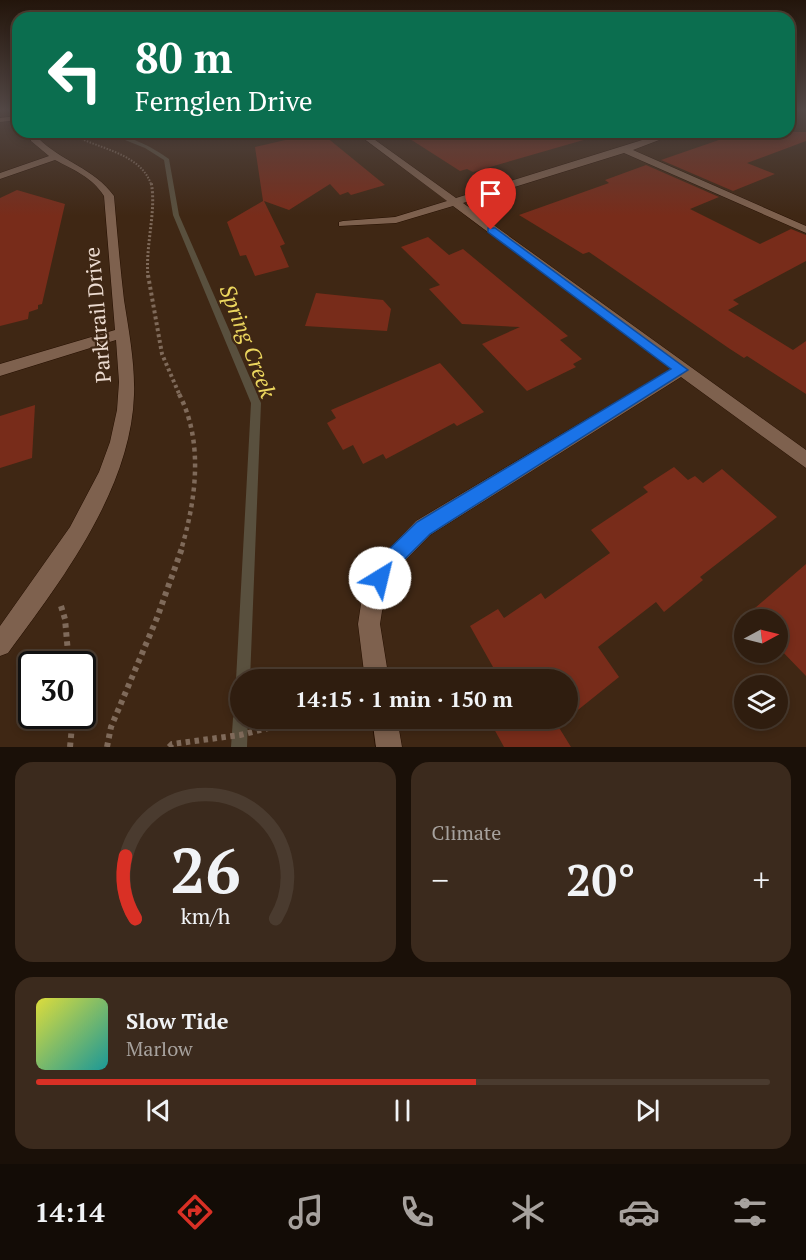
<!DOCTYPE html>
<html lang="en">
<head>
<meta charset="utf-8">
<style>
	body { margin:0; font-family:"PT Serif",serif; background:#3b2a1d; color:#f1f3f6; height:100vh; display:flex; flex-direction:column; font-size:22px; white-space:nowrap }
	* { box-sizing:border-box; margin:0 }
	p { font-size:20px; color:#a7a29e }
	.icon { flex:none; width:33px; height:33px; fill:none; stroke:currentColor; stroke-width:2; stroke-linecap:round; stroke-linejoin:round }
	.map { position:relative; height:747px; overflow:hidden }
	.drawer { display:flex; flex-direction:column; gap:15px; padding:15px; background:#1a1008; flex:1 }
	.drawer>* { flex:none }
	.guide { position:absolute; left:12px; top:12px; width:783px; height:126px; border-radius:18px; box-shadow:0 3px 9px #0003,0 0 0 2px #4a3b2f; background:#0b6e4f; color:#fff; overflow:hidden }
	.needle { width:39px; rotate:83deg }
	.buttons { position:absolute; left:734px; top:609px; display:grid; gap:12px }
	.buttons a { display:grid; place-items:center; width:54px; height:54px; border-radius:50%; background:#2f1d0f; box-shadow:0 3px 9px #0003,0 0 0 2px #4a3b2f; font-size:30px }
	.speed { position:absolute; left:18px; top:651px; display:flex; gap:12px; font-size:30px; font-weight:700; text-align:center }
	.speed>* { display:grid; place-content:center; width:78px; height:78px; border-radius:50%; background:#2f1d0f; box-shadow:0 3px 9px #0003,0 0 0 2px #4a3b2f; line-height:1 }
	.speed .limit { border:3px solid #111; border-radius:9px; background:#fff; color:#111 }
	.pin { position:absolute; display:grid; place-items:center; width:51px; height:51px; color:#fff; margin:-62px -26px; border-radius:50% 50% 50% 0; rotate:-45deg; box-shadow:0 0 6px #0007 }
	.pin .icon { rotate:45deg }
	.me { position:absolute; width:66px; margin:-33px; rotate:36deg; stroke-linejoin:round; filter:drop-shadow(0 0 4px #0008) }
	.turn { display:flex; align-items:center; gap:21px; height:126px; padding:0 24px; font-size:27px }
	.turn .icon { width:78px; height:78px; stroke-width:2.5 }
	.turn b { display:block; font-size:42px; line-height:51px }
	.big { font-size:45px; font-weight:800; line-height:1.1 }
	.drawer .tile { flex:1; display:flex; flex-direction:column; justify-content:center; gap:9px; min-width:0; padding:0 21px; border-radius:18px; background:#3b2a1d }
	.drawer .dial { align-items:center; gap:0 }
	.dial svg { height:156px; overflow:visible; fill:none; stroke:#4a3b2f; stroke-width:7; stroke-linecap:round; text-anchor:middle }
	.dial text { fill:#f1f3f6; stroke:none }
	.song { display:flex; align-items:center; gap:18px }
	.cover { width:72px; height:72px; border-radius:9px; background:linear-gradient(135deg,hsl(60 70% 55%),hsl(180 70% 35%)) }
	.played { height:6px; border-radius:3px; background:linear-gradient(90deg,#d93025 60%,#4a3b2f 60%) }
	.keys { display:flex; justify-content:space-around; direction:ltr }
	.heat { display:flex; justify-content:space-between; align-items:center; font-size:33px; direction:ltr }
	.drawer .tiles { flex:1; display:grid; gap:15px; grid-template-columns:1fr 1fr }
	.tile:last-child { grid-column:span 2 }
	.trip { position:absolute; left:230px; top:669px; width:348px; height:60px; border-radius:30px; background:#2f1d0f; box-shadow:0 3px 9px #0003,0 0 0 2px #4a3b2f; font-weight:800; line-height:60px; text-align:center }
	.menu { display:flex; height:96px; justify-content:space-around; align-items:center; background:#130c06; color:#a7a29e }
	.menu .icon { width:42px; height:42px }
	.menu .current { color:#d93025 }
	.menu b { font-size:27px; color:#f1f3f6 }
	.map>svg:first-child { display:block }
	.lines { fill:none; stroke-linecap:round; stroke-linejoin:round }
	.stream { fill:#59503e; fill-rule:evenodd }
	.building { fill:#782c1a }
	.street-casing { stroke:#250f00; stroke-width:1 }
	.path-far4 { stroke:#7f6a5a; stroke-width:2; stroke-dasharray:1.5 1.5; stroke-linecap:butt }
	.path-far3 { stroke:#7f6a5a; stroke-width:3; stroke-dasharray:2 2; stroke-linecap:butt }
	.path-far2 { stroke:#7f6a5a; stroke-width:4; stroke-dasharray:3 3; stroke-linecap:butt }
	.path-far1 { stroke:#7f6a5a; stroke-width:4.5; stroke-dasharray:4 4; stroke-linecap:butt }
	.path { stroke:#7f6a5a; stroke-width:6; stroke-dasharray:4.5 4.5; stroke-linecap:butt }
	.street { fill:#7e614e; fill-rule:evenodd }
	.route { fill:#1a73e8; stroke:#114b97; stroke-width:1.5 }
	.labels { text-anchor:middle; stroke-width:4.5; stroke-linejoin:round; paint-order:stroke }
	.street-label { font-size:21px; fill:#ecdbd0; stroke:#3f2714 }
	.water-label { font-size:22px; font-style:italic; fill:#ecd65e; stroke:#3f2714 }
</style>
</head>
<body>
<div class="map">
<svg width="806" height="747" viewBox="0 0 806 747">
	<rect width="100%" height="100%" fill="#3f2714"/>
	<g class="lines">
		<g class="stream">
			<path d="M 105,132 C 122,132 155,148 169,159 L 179,215 L 261,403 L 250,680 L 240,680 L 240,686 L 238,685 L 236,680 L 251,403 L 173,215 L 164,160 L 145,148 Z"/>
			<path d="M 240,711 L 240,718 L 248,718 L 247,747 L 231,747 L 233,718 L 236,713 Z"/>
		</g>
	</g>
	<g class="building">
		<path d="M 320,132 L 385,185 L 351,195 L 348,192 L 340,195 L 330,184 L 289,210 L 264,201 L 285,244 L 280,246 L 289,267 L 255,276 L 246,255 L 240,256 L 227,222 L 263,201 L 255,147 Z"/>
		<path d="M 439,132 L 587,132 L 587,139 L 473,172 L 467,169 L 460,171 L 410,139 Z"/>
		<path d="M 742,132 L 806,132 L 806,141 L 747,163 L 775,174 L 733,191 L 661,160 Z"/>
		<path d="M 646,165 L 719,197 L 690,209 L 760,244 L 791,229 L 806,235 L 806,261 L 733,300 L 739,304 L 728,310 L 793,350 L 806,341 L 806,394 L 747,356 L 744,358 L 730,349 L 589,252 L 583,254 L 519,215 L 609,183 L 605,180 Z"/>
		<path d="M 17,190 L 65,204 L 42,304 L 38,305 L 38,309 L 29,312 L 28,319 L 0,326 L 0,198 Z"/>
		<path d="M 428,237 L 449,255 L 463,249 L 568,336 L 560,340 L 582,359 L 573,364 L 576,367 L 527,391 L 482,344 L 520,327 L 462,324 L 429,289 L 440,285 L 401,247 Z"/>
		<path d="M 316,293 L 383,300 L 391,309 L 387,331 L 305,326 Z"/>
		<path d="M 440,363 L 484,412 L 457,426 L 454,423 L 386,459 L 383,454 L 363,464 L 353,445 L 343,450 L 327,423 L 336,418 L 331,410 Z"/>
		<path d="M 35,405 L 32,458 L 0,468 L 0,416 Z"/>
		<path d="M 674,467 L 688,480 L 695,476 L 703,483 L 722,469 L 777,517 L 700,577 L 703,580 L 664,612 L 656,602 L 598,647 L 619,677 L 558,726 L 571,747 L 504,747 L 488,718 L 567,718 L 567,680 L 476,680 L 493,667 L 470,626 L 498,609 L 504,618 L 541,593 L 545,599 L 610,553 L 591,530 L 648,492 L 643,487 Z"/>
		<path d="M 806,564 L 806,676 L 777,646 L 777,620 L 741,620 Z"/>
	</g>
	<g class="lines">
		<g class="street-casing">
			<g id="street">
				<path d="M 18,116 L 18,120 L 0,122 L 0,118 Z"/>
				<path d="M 30,132 L 38,132 L 38,138 C 62,162 94,168 114,196 C 117,231 120,266 124,300 C 129,332 135,363 134,395 C 131,489 62,580 8,653 L 0,656 L 0,626 L 70,527 L 99,472 L 110,442 L 117,410 L 119,382 L 116,340 L 0,376 L 0,364 L 115,330 L 104,196 C 92,177 74,170 55,160 L 0,179 L 0,173 L 49,156 L 31,141 Z"/>
				<path d="M 355,132 L 364,132 L 456,198 L 668,132 L 680,132 L 633,150 L 806,226 L 806,233 L 624,153 L 463,203 L 806,450 L 806,468 L 681,377 L 430,535 L 393,573 L 385,592 L 380,624 L 389,680 L 365,680 L 358,624 L 363,591 L 379,559 L 416,521 L 671,369 L 453,206 L 396,223 L 339,226 L 339,222 L 343,221 L 395,217 L 447,201 Z"/>
				<path d="M 372,718 L 397,718 L 402,747 L 376,747 Z"/>
			</g>
		</g>
		<path class="path-far4" d="M 68,132 C 95,149 139,151 151,184"/>
		<path class="path-far3" d="M 148,277 C 145,245 157,210 151,182"/>
		<path class="path-far2" d="M 148,275 L 162,354 L 180,396"/>
		<path class="path-far1" d="M 179,394 C 204,442 196,500 181,550"/>
		<g class="path">
			<path d="M 61,606 L 65,619 L 69,664"/>
			<path d="M 70,747 L 73,716"/>
			<path d="M 107,747 L 111,727 L 157,618 L 182,548"/>
			<path d="M 169,747 L 172,744 L 240,735 L 309,718"/>
		</g>
		<use href="#street" class="street"/>
	</g>
	<linearGradient id="sky" x2="0" y2="1"><stop stop-color="#23150b"/><stop offset="0.51" stop-color="#524745"/><stop offset="1" stop-color="#524745" stop-opacity="0"/></linearGradient>
	<rect width="806" height="216" fill="url(#sky)"/>
	<path class="route" d="M 488,228 L 495,228 L 688,370 L 430,534 L 392,572 L 387,585 L 380,588 L 373,585 L 370,578 L 379,559 L 417,522 L 671,369 L 488,232 Z"/>
	<g class="labels">
		<g class="street-label">
			<text transform="translate(98 315) rotate(-95)" y="7">Parktrail Drive</text>
		</g>
		<g class="water-label">
			<text transform="translate(248 341) rotate(69)" y="8">Spring Creek</text>
		</g>
	</g>
</svg>
<div class="buttons">
<a><svg class="needle" viewBox="-14 -14 28 28"><path d="M0-13l5 13h-10z" fill="#e53935"/><path d="M0 13l5-13h-10z" fill="#a7a29e"/></svg></a>
<a><svg class="icon" aria-label="layers" viewBox="0 0 24 24"><path d="M12 4l9 5-9 5-9-5zM3 14l9 5 9-5"/></svg></a>
</div>
<div class="speed"><div class="limit">30</div></div>
<div class="pin" style="left:491px;top:230px;background:#d93025"><svg class="icon" aria-label="arrive" viewBox="0 0 24 24"><path d="M6 21V4h12l-3 4 3 4H6"/></svg></div>
<svg class="me" style="left:380px;top:578px" viewBox="-20 -20 40 40"><circle r="19" fill="#fff"/><path d="M0-13L10 11 0 6-10 11z" fill="#1a73e8"/></svg>
<div class="trip">14:15 · 1 min · 150 m</div>
<div class="guide">
<div class="turn"><svg class="icon" aria-label="left" viewBox="0 0 24 24"><path d="M17 20v-9H6M10 6l-5 5 5 5"/></svg><div><b>80 m</b>Fernglen Drive</div></div>
</div>
</div>
<section class="drawer">
<div class="tiles">
<div class="tile dial"><svg viewBox="0 0 100 80">
<path d="M14 69A42 42 0 1 1 86 69"/>
<path d="M14 69A42 42 0 0 1 9 37" stroke="#d93025"/>
<text x="50" y="56" font-size="32" font-weight="700">26</text>
<text x="50" y="72" font-size="11">km/h</text>
</svg></div>
<div class="tile"><p>Climate</p>
<div class="heat"><a>−</a><b class="big">20°</b><a>+</a></div>
</div>
<div class="tile">
<div class="song"><i class="cover"></i><div><b>Slow Tide</b><p>Marlow</p></div></div>
<div class="played"></div>
<div class="keys"><svg class="icon" aria-label="previous" viewBox="0 0 24 24"><path d="M18 5L8 12l10 7zM5 5v14"/></svg><svg class="icon" aria-label="pause" viewBox="0 0 24 24"><path d="M8 5v14M16 5v14"/></svg><svg class="icon" aria-label="next" viewBox="0 0 24 24"><path d="M6 5l10 7-10 7zM19 5v14"/></svg></div>
</div>
</div>
</section>
<nav class="menu">
<b>14:14</b>
<svg class="icon current" aria-label="directions" viewBox="0 0 24 24"><path d="M12 3l9 9-9 9-9-9zM9 14v-3h6M13 9l2 2-2 2"/></svg>
<svg class="icon" aria-label="music" viewBox="0 0 24 24"><path d="M9 18V5l10-2v13"/><circle cx="6" cy="18" r="3"/><circle cx="16" cy="16" r="3"/></svg>
<svg class="icon" aria-label="phone" viewBox="0 0 24 24"><path d="M5 4h4l2 5-3 2q2 4 5 5l2-3 5 2v4C11 20 4 13 5 4z"/></svg>
<svg class="icon" aria-label="climate" viewBox="0 0 24 24"><path d="M12 3v18M4 7l16 10M4 17L20 7"/></svg>
<svg class="icon" aria-label="car" viewBox="0 0 24 24"><path d="M5 17H2v-5l4-1 3-4h7l3 4 3 1v5h-3M9 17h6M6 11h13"/><circle cx="7" cy="17" r="2"/><circle cx="17" cy="17" r="2"/></svg>
<svg class="icon" aria-label="filters" viewBox="0 0 24 24"><path d="M4 7h16M4 17h16"/><circle cx="9" cy="7" r="2"/><circle cx="15" cy="17" r="2"/></svg>
</nav>
</body>
</html>
